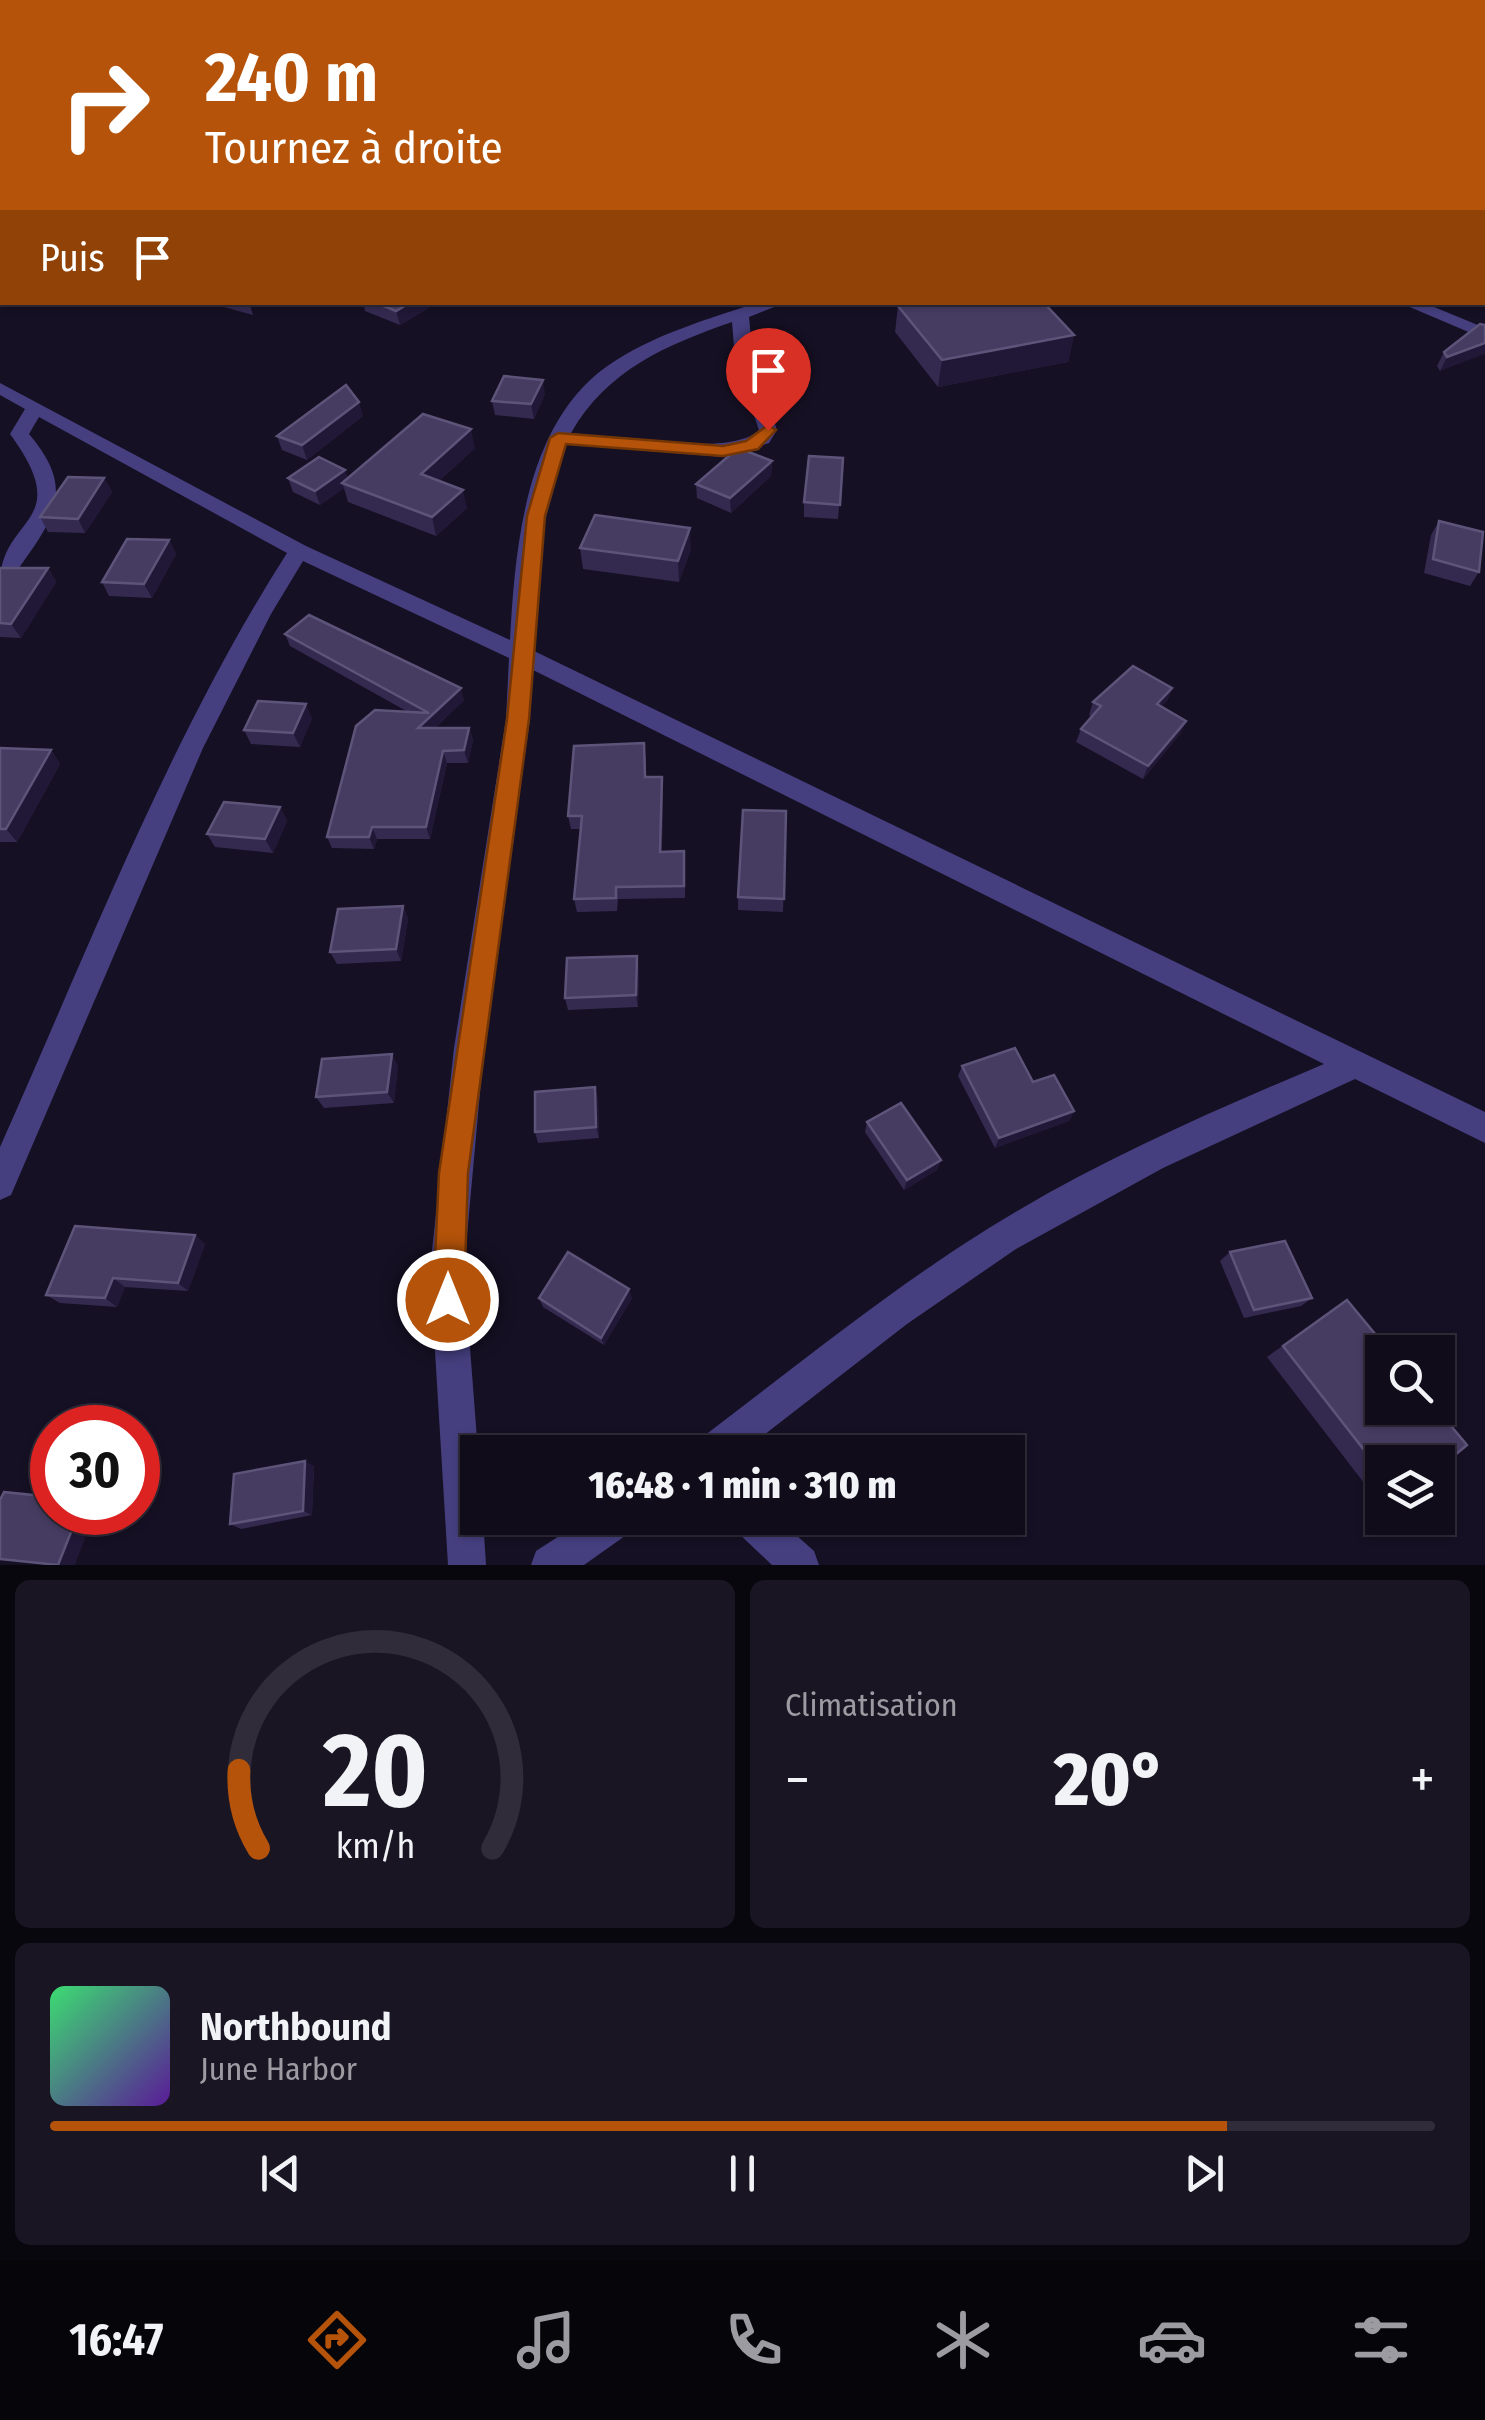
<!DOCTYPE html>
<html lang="fr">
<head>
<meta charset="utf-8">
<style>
	body { margin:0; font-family:"Fira Sans Condensed",sans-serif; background:#191523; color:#f1f3f6; height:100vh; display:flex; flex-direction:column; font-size:38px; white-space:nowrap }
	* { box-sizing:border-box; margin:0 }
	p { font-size:32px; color:#9c9ba2 }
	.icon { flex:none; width:55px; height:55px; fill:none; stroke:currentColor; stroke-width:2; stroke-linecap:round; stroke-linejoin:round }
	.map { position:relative; height:1565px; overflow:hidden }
	.side { display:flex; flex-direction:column; gap:15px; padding:15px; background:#09070e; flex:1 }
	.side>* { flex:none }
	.hud { position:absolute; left:0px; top:0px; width:1485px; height:305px; box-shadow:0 2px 8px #0004,0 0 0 2px #302c39; background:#b45309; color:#fff; overflow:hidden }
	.tools { position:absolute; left:1365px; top:1335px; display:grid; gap:20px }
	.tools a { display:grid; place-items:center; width:90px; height:90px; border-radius:0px; background:#100c1a; box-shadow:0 2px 8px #0004,0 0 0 2px #302c39; font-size:50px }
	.speed { position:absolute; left:30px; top:1405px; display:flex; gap:20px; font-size:50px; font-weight:700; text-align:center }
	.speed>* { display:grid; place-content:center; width:130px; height:130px; border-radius:50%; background:#100c1a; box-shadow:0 2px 8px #0004,0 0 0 2px #302c39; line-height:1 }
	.speed .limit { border:15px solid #d22; background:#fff; color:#111 }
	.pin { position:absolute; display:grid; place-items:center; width:85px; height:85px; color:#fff; margin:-102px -42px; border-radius:50% 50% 50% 0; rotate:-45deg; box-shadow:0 0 10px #0007 }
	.pin .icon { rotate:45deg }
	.me { position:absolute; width:110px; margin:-55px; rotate:0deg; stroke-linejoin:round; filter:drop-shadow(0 0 8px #0008) }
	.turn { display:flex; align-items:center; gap:35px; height:210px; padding:0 40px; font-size:45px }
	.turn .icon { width:130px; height:130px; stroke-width:2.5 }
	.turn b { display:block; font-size:70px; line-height:85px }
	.then { display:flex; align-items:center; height:95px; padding:0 40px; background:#0003; gap:20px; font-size:38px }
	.big { font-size:75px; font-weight:800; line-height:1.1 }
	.side .tile { flex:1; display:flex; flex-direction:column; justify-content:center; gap:15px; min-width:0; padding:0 35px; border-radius:15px; background:#191523 }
	.side .dial { align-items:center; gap:0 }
	.dial svg { height:260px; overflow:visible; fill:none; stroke:#302c39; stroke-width:7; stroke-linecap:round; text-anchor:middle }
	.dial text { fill:#f1f3f6; stroke:none }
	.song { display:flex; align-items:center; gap:30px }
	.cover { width:120px; height:120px; border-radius:15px; background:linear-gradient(135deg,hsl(140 70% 55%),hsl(270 70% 35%)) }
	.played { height:10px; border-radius:5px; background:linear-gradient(90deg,#b45309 85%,#302c39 85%) }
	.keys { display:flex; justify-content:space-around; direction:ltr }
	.heat { display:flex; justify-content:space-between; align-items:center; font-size:55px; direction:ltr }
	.side .tiles { flex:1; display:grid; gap:15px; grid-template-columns:1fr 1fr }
	.tile:last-child { grid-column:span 2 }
	.trip { position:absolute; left:460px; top:1435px; width:565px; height:100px; border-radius:0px; background:#100c1a; box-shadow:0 2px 8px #0004,0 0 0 2px #302c39; font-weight:800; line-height:100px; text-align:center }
	.menu { display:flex; height:160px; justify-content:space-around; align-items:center; background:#06050a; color:#9c9ba2 }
	.menu .icon { width:70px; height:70px }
	.menu .current { color:#b45309 }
	.menu b { font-size:45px; color:#f1f3f6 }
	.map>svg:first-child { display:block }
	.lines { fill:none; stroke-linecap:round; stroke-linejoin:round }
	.minor { fill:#453f7f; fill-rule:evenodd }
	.tertiary { fill:#453f7f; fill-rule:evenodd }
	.wall { fill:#342a50 }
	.shaded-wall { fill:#201836 }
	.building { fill:#463c62; stroke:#5d547a; stroke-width:2.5 }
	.route { fill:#b45309; stroke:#753606; stroke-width:2.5 }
</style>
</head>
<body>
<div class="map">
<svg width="1485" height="1565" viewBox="0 0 1485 1565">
	<rect width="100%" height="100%" fill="#151023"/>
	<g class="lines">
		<g class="minor">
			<path d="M 838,0 L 851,0 L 853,2 L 840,2 Z"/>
			<path d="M 1485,111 L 1485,119 L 1482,120 L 1482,112 Z"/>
			<path d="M 760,302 L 787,302 L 749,317 L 753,359 L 777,430 L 769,443 L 723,457 L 566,444 L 542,532 L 532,650 L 1485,1112 L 1485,1143 L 1355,1079 L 1163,1168 L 1016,1249 L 907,1324 L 742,1452 L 695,1452 L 700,1439 C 795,1367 888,1291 989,1228 C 1095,1162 1210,1112 1324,1064 L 531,669 L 530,719 L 484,1048 L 464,1269 L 478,1452 L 478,1518 L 483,1518 L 486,1565 L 448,1565 L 430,1269 L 454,1048 L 506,719 L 509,658 L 303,561 L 271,614 L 203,748 L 11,1195 L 0,1200 L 0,1147 C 89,948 169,738 287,553 L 39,417 L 29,434 C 68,480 62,508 28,555 C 20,566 13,579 0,583 C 0,515 77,525 10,434 L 25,409 L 0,395 L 0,383 L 306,546 L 510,640 C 515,548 525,425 606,367 C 651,335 708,319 760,302 ZM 732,322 L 735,359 L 759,430 C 732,458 611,436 571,433 C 607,370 666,345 732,322 Z"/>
			<path d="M 1398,302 L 1422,302 L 1485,328 L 1485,339 Z"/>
			<path d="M 587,1518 L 638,1518 L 632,1531 L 584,1565 L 531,1565 L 536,1551 Z"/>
			<path d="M 730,1518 L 777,1518 L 814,1551 L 819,1565 L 772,1565 L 736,1531 Z"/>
		</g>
		<path class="tertiary" d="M 1301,0 L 1322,0 L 1324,2 L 1303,2 Z"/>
	</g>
	<g class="wall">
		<path d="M 1231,0 L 1275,0 L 1270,2 L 1241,2 Z"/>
		<path d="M 1482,213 L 1485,214 L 1485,263 L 1482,262 Z"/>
		<path d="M 206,302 L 249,302 L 253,315 Z"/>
		<path d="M 363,302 L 429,302 L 430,307 L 400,325 L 365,311 Z"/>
		<path d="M 898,306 L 1074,335 L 1068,362 L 938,387 L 895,332 Z"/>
		<path d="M 1485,325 L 1440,371 L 1437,366 L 1444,352 Z"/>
		<path d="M 545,394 L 534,419 L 495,415 L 492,401 Z"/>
		<path d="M 363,416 L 307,460 L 282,450 L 277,436 Z"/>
		<path d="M 475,448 L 439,481 L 467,508 L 436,536 L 348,502 L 344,488 L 320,505 L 293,492 L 288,478 L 348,478 Z"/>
		<path d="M 843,458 L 838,519 L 804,517 L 804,502 Z"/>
		<path d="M 772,461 L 771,476 L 731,513 L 697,498 L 696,484 Z"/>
		<path d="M 104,478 L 112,492 L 85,533 L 48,532 L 40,517 Z"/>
		<path d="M 1439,521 L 1479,572 L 1470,586 L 1424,573 L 1431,535 Z"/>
		<path d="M 169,540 L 176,554 L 152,598 L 109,596 L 102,582 Z"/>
		<path d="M 580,548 L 691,549 L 679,582 L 583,569 Z"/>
		<path d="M 0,568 L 48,568 L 56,582 L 21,638 L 0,637 Z"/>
		<path d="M 285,634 L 464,700 L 435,728 L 469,728 L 473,740 L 468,763 L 447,763 L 430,839 L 377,839 L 374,849 L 332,848 L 327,837 L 408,712 L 290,646 Z"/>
		<path d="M 1172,688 L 1167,701 L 1161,706 L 1186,721 L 1180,734 L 1143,779 L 1076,742 L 1081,729 L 1092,717 L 1089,715 L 1093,702 Z"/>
		<path d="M 312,718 L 300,747 L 251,744 L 244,730 Z"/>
		<path d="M 0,748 L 51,750 L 60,764 L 17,842 L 0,842 Z"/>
		<path d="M 646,756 L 646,777 L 663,790 L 662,852 L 685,864 L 685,898 L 618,899 L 617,911 L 577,912 L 574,899 L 581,829 L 571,829 L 568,816 Z"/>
		<path d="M 280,807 L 287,821 L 273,853 L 215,847 L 207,834 Z"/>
		<path d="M 786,811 L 783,912 L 738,910 L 738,897 Z"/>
		<path d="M 403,906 L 408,919 L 401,961 L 337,964 L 330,952 Z"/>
		<path d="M 639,968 L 638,1007 L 568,1010 L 565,998 Z"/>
		<path d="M 398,1066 L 394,1103 L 324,1108 L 316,1097 Z"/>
		<path d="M 962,1066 L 1033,1082 L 1074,1111 L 1069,1121 L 995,1148 L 958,1076 Z"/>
		<path d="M 598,1098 L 599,1138 L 538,1143 L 535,1132 Z"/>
		<path d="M 867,1122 L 941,1160 L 937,1170 L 904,1190 L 865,1132 Z"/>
		<path d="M 195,1235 L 205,1244 L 188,1291 L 125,1287 L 117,1307 L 60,1303 L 46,1295 Z"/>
		<path d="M 1230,1252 L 1312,1298 L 1301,1306 L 1244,1318 L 1220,1261 Z"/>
		<path d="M 539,1298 L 632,1298 L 604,1345 L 543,1307 Z"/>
		<path d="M 1347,1300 L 1382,1462 L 1382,1504 L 1381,1505 L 1267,1357 Z"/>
		<path d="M 314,1466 L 312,1515 L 241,1529 L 230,1524 Z"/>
	</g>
	<g class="shaded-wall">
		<path d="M 1103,0 L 1129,0 L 1125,2 L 1102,2 Z"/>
		<path d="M 411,302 L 429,302 L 430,307 L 400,325 L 396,311 Z"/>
		<path d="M 1074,335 L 1068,362 L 938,387 L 942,360 Z"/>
		<path d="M 1485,343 L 1485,354 L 1440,371 L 1447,357 Z"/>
		<path d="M 543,380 L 545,394 L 534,419 L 531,404 Z"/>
		<path d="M 359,402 L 363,416 L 307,460 L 302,445 Z"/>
		<path d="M 471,429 L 475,448 L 426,493 L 421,474 Z"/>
		<path d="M 772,461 L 771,476 L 731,513 L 730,498 Z"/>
		<path d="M 345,470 L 350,484 L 342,483 L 344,488 L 320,505 L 315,491 Z"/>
		<path d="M 104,478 L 112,492 L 85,533 L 78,519 Z"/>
		<path d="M 463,490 L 467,508 L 436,536 L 432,517 Z"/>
		<path d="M 690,528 L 691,549 L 679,582 L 678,561 Z"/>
		<path d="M 169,540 L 176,554 L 152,598 L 144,584 Z"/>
		<path d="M 48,568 L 56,582 L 21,638 L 11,624 Z"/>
		<path d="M 461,688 L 464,700 L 422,740 L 418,728 Z"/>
		<path d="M 1172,688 L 1167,701 L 1152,716 L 1157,704 Z"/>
		<path d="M 306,704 L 312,718 L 300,747 L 293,733 Z"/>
		<path d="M 1186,721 L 1180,734 L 1143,779 L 1148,766 Z"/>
		<path d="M 469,728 L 473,740 L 468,763 L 464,750 Z"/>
		<path d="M 51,750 L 60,764 L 17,842 L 6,829 Z"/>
		<path d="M 443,751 L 447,763 L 430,839 L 426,827 Z"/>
		<path d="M 662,777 L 663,790 L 661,865 L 660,852 Z"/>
		<path d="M 280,807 L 287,821 L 273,853 L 265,839 Z"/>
		<path d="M 372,827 L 377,839 L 374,849 L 369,837 Z"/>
		<path d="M 403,906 L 408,919 L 401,961 L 396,949 Z"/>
		<path d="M 637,956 L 639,968 L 638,1007 L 636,995 Z"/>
		<path d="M 392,1054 L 398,1066 L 394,1103 L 387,1092 Z"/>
		<path d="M 595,1087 L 598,1098 L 599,1138 L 596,1127 Z"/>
		<path d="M 1074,1111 L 1069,1121 L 995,1148 L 999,1138 Z"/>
		<path d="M 941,1160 L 937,1170 L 904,1190 L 907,1180 Z"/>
		<path d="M 195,1235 L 205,1244 L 188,1291 L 178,1283 Z"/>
		<path d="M 113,1278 L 125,1287 L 117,1307 L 105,1298 Z"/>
		<path d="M 629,1289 L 632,1298 L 604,1345 L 601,1338 Z"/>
		<path d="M 305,1461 L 314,1466 L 312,1515 L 303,1511 Z"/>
		<path d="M 79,1512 L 95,1512 L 75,1565 L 58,1565 Z"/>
	</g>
	<g class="building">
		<path d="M 1017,0 L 1103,0 L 1113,2 L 1012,2 Z"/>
		<path d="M 1483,28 L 1483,34 L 1485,35 L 1485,46 L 1482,46 Z"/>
		<path d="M 0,34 L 2,38 L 2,67 L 0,64 Z"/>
		<path d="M 1482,213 L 1485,214 L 1485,244 L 1482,245 Z"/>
		<path d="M 374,302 L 411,302 L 396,311 Z"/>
		<path d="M 915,302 L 1043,302 L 1074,335 L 942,360 L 898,306 Z"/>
		<path d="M 1480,324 L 1485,325 L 1485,343 L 1447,357 L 1444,352 Z"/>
		<path d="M 504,376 L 543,380 L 531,404 L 492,401 Z"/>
		<path d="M 346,385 L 359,402 L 302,445 L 277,436 Z"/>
		<path d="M 423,414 L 471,429 L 421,474 L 463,490 L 432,517 L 342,483 Z"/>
		<path d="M 738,448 L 772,461 L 730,498 L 696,484 Z"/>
		<path d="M 809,456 L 843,458 L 840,505 L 804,502 Z"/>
		<path d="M 319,457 L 345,470 L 315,491 L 288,478 Z"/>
		<path d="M 68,477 L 104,478 L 78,519 L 40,517 Z"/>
		<path d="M 595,515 L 690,528 L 678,561 L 580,548 Z"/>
		<path d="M 1439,521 L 1483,532 L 1479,572 L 1433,559 Z"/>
		<path d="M 127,539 L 169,540 L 144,584 L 102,582 Z"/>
		<path d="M 48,568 L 11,624 L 0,623 L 0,568 Z"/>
		<path d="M 309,615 L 461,688 L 418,728 L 469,728 L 464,750 L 443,751 L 426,827 L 372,827 L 369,837 L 327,837 L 356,726 L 375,710 L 429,713 L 285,634 Z"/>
		<path d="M 1133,666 L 1172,688 L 1157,704 L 1186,721 L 1148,766 L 1081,729 L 1101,706 L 1093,702 Z"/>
		<path d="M 258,701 L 306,704 L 293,733 L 244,730 Z"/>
		<path d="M 644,743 L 645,777 L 662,777 L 660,852 L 684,851 L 684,886 L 616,887 L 616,898 L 574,899 L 582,816 L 568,816 L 574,746 Z"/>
		<path d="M 0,748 L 51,750 L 6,829 L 0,829 Z"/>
		<path d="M 224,802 L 280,807 L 265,839 L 207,834 Z"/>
		<path d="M 743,810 L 786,811 L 784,899 L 738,897 Z"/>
		<path d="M 403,906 L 396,949 L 330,952 L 338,909 Z"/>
		<path d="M 637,956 L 636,995 L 565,998 L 567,958 Z"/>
		<path d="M 1015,1048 L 1033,1082 L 1054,1075 L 1074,1111 L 999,1138 L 962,1066 Z"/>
		<path d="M 392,1054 L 387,1092 L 316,1097 L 322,1059 Z"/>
		<path d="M 595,1087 L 596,1127 L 535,1132 L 535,1092 Z"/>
		<path d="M 901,1103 L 941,1160 L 907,1180 L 867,1122 Z"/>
		<path d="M 75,1226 L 195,1235 L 178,1283 L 113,1278 L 105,1298 L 46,1295 Z"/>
		<path d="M 1285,1241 L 1312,1298 L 1254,1310 L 1230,1252 Z"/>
		<path d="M 568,1252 L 629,1289 L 601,1338 L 539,1298 Z"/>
		<path d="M 1347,1300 L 1390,1352 L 1382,1352 L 1382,1408 L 1436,1408 L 1467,1445 L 1438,1469 L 1438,1462 L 1382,1462 L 1382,1473 L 1283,1346 Z"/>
		<path d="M 305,1461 L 303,1511 L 230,1524 L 234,1474 Z"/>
		<path d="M 4,1492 L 52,1497 L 52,1512 L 79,1512 L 58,1565 L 0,1559 L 0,1500 Z"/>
	</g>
	<path class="route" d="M 768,425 L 776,430 L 758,449 L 723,456 L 566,444 L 545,516 L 529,719 L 468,1173 L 464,1300 L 459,1311 L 448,1316 L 438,1311 L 433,1300 L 439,1173 L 507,719 L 527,516 L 550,438 L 558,433 L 723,446 L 746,441 Z"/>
</svg>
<div class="tools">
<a><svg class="icon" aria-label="search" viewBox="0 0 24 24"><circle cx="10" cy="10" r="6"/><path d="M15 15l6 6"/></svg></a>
<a><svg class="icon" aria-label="layers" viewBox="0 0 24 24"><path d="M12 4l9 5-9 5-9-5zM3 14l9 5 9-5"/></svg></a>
</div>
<div class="speed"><div class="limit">30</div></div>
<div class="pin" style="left:768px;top:430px;background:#d93025"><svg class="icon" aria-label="arrive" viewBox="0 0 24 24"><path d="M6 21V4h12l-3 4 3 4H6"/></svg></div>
<svg class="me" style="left:448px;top:1300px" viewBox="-20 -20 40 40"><circle r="17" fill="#b45309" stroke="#fff" stroke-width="3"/><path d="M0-11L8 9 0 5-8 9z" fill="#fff"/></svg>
<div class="trip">16:48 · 1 min · 310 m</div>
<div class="hud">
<div class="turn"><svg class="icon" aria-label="right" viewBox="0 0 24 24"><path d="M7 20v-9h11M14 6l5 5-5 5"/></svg><div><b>240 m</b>Tournez à droite</div></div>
<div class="then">Puis<svg class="icon" aria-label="arrive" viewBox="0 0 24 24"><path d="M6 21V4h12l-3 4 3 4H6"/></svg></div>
</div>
</div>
<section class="side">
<div class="tiles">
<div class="tile dial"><svg viewBox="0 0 100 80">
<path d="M14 69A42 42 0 1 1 86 69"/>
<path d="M14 69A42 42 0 0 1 8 45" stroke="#b45309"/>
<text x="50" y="56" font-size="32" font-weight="700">20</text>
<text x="50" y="72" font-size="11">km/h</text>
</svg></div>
<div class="tile"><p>Climatisation</p>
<div class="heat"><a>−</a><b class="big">20°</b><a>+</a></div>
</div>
<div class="tile">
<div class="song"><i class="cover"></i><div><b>Northbound</b><p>June Harbor</p></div></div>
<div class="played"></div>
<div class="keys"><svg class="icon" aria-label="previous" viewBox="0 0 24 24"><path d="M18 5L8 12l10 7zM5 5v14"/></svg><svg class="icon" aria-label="pause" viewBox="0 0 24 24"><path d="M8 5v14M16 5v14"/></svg><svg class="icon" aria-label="next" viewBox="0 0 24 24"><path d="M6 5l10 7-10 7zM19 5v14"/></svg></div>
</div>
</div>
</section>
<nav class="menu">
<b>16:47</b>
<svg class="icon current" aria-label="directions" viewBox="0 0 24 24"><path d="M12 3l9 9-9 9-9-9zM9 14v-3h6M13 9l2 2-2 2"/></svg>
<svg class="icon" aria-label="music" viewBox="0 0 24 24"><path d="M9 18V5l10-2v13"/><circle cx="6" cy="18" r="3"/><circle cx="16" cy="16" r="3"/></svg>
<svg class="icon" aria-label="phone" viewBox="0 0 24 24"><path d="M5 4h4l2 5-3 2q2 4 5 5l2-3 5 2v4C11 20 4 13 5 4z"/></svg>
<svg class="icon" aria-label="climate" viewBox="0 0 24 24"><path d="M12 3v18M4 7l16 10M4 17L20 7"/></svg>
<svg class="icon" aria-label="car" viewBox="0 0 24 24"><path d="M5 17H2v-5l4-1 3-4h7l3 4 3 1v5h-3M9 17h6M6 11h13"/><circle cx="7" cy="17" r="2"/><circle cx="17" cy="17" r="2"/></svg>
<svg class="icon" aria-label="filters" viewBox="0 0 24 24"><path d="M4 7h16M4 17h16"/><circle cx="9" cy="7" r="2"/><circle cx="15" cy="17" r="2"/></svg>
</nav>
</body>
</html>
